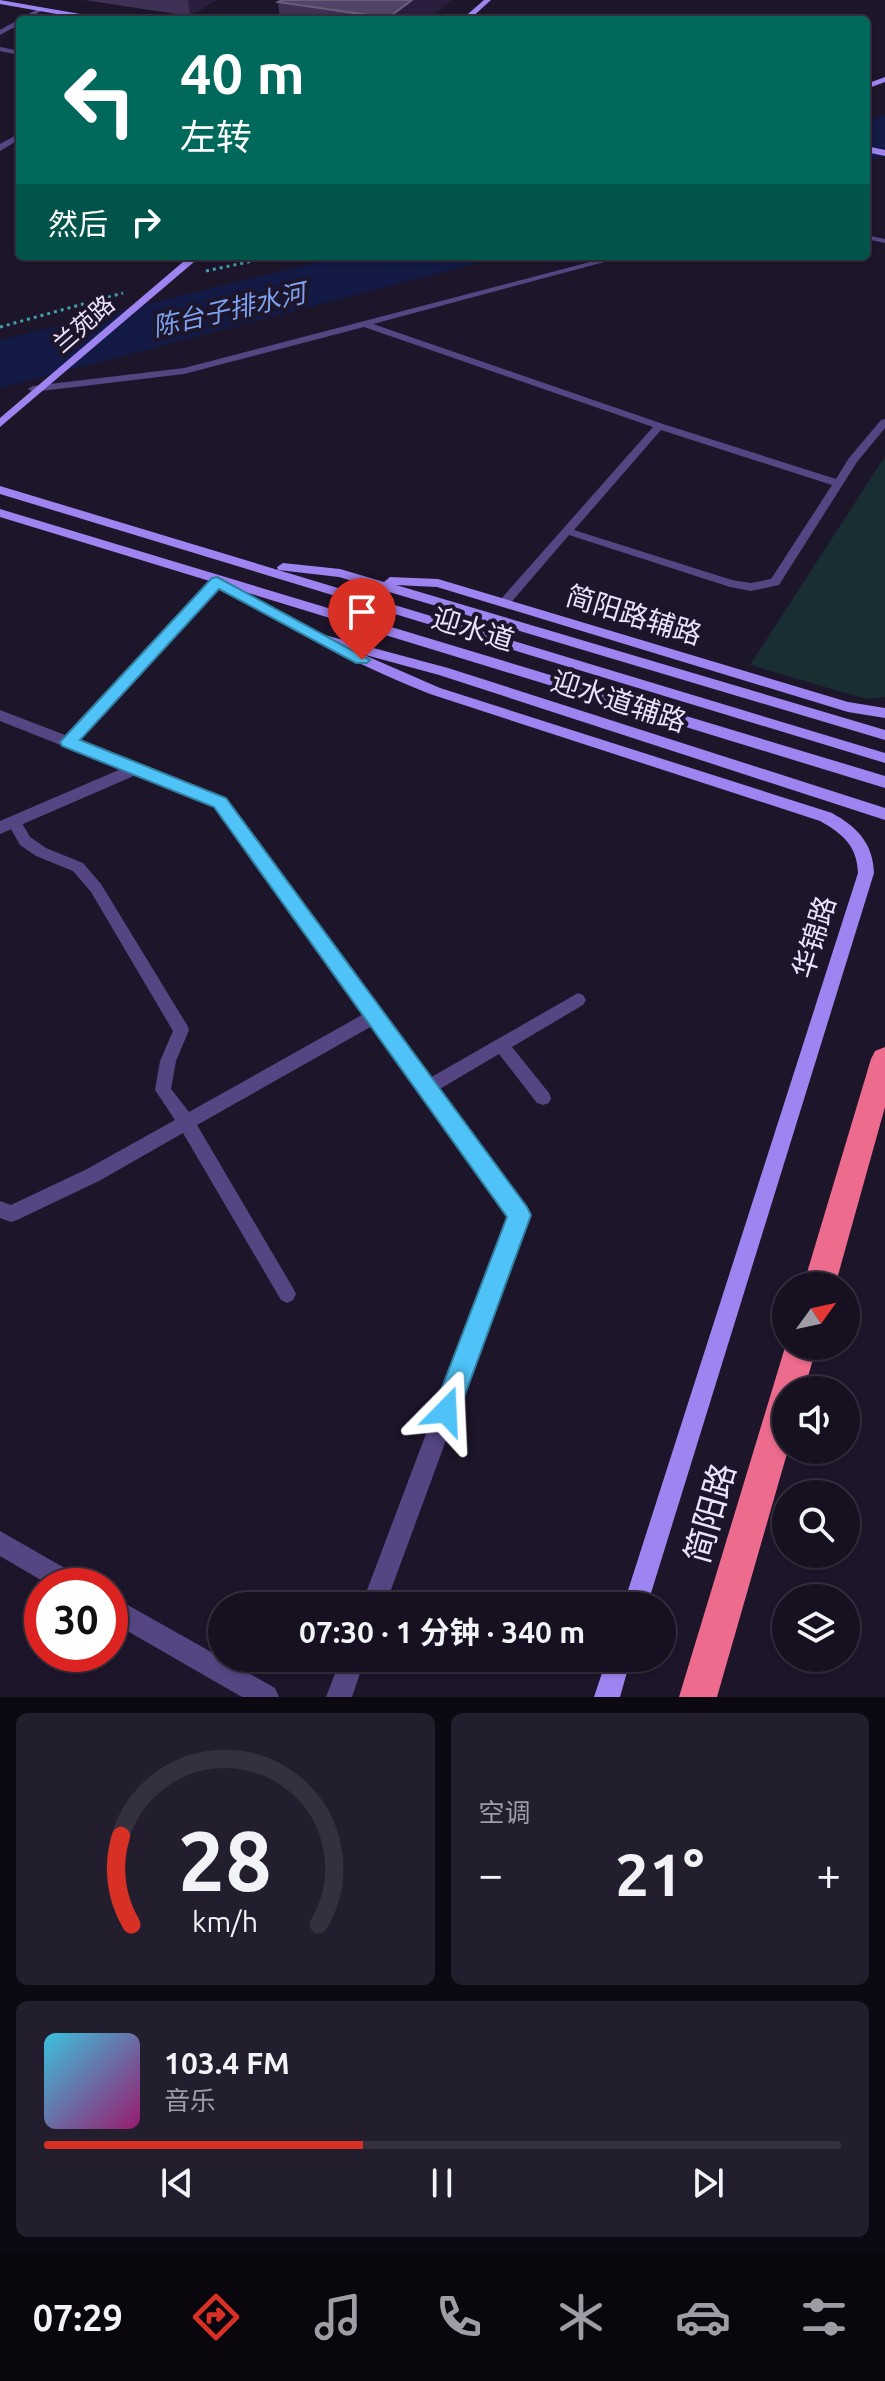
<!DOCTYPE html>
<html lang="zh">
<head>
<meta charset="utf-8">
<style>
	body { margin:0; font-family:Ubuntu,"Noto Sans SC",sans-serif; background:#231e2d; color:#f1f3f6; height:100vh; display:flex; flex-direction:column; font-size:30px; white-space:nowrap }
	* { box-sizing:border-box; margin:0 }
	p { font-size:26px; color:#9e9da5 }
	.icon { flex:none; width:44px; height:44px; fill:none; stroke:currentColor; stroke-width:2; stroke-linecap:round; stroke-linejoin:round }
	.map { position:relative; height:1697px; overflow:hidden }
	.panel { display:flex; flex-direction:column; gap:16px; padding:16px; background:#0c0912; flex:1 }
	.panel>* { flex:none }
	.top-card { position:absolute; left:16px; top:16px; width:854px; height:244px; border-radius:8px; box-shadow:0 2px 6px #0004,0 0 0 2px #35303e; background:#00695c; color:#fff; overflow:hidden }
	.needle { width:52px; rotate:57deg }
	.buttons { position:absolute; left:772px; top:1272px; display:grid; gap:16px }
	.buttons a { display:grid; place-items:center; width:88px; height:88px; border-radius:50%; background:#161020; box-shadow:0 2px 6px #0004,0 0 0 2px #35303e; font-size:40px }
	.speed { position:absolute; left:24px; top:1568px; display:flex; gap:16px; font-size:40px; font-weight:700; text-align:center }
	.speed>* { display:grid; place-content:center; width:104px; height:104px; border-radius:50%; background:#161020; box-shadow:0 2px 6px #0004,0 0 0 2px #35303e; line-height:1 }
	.speed .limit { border:12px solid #d22; background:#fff; color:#111 }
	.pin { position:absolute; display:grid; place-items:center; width:68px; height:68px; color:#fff; margin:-82px -34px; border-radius:50% 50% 50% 0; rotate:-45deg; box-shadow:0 0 8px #0007 }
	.pin .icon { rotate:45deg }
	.me { position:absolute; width:88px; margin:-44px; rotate:21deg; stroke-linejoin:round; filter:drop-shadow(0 0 6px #0008) }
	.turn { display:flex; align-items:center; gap:28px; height:168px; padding:0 32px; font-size:36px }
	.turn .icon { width:104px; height:104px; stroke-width:2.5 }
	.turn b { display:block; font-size:56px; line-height:68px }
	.then { display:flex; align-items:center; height:76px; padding:0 32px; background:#0003; gap:16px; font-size:30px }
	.big { font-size:60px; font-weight:700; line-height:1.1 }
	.panel .tile { flex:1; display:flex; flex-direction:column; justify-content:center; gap:12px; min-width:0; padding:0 28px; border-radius:12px; background:#231e2d }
	.panel .dial { align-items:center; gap:0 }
	.dial svg { height:208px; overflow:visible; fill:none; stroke:#35303e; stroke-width:7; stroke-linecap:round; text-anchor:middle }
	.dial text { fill:#f1f3f6; stroke:none }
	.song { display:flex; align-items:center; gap:24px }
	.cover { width:96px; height:96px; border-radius:12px; background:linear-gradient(135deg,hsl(190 70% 55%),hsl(320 70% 35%)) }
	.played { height:8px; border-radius:4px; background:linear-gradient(90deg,#d93025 40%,#35303e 40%) }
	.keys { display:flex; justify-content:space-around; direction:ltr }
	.heat { display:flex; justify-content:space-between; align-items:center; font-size:44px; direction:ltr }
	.panel .tiles { flex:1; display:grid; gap:16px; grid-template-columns:1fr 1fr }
	.tile:last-child { grid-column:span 2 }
	.trip { position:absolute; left:208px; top:1592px; width:468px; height:80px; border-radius:40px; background:#161020; box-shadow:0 2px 6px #0004,0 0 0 2px #35303e; font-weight:700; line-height:80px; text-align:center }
	.tab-bar { display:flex; height:128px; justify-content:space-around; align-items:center; background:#09060d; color:#9e9da5 }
	.tab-bar .icon { width:56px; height:56px }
	.tab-bar .active { color:#d93025 }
	.tab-bar b { font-size:36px; color:#f1f3f6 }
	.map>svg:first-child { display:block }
	.green { fill:#182e33 }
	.water { fill:#121a45 }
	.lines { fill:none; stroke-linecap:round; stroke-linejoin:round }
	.path { stroke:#419fb0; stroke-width:3; stroke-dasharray:3 4; stroke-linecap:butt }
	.lane { fill:#554683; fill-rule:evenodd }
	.street { fill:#554683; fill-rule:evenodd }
	.secondary { fill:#9e84f0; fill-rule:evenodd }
	.highway { fill:#ed6b8d; fill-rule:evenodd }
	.wall { fill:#403055 }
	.shaded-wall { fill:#2a1d3d }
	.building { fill:#524367; stroke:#6a5c7e; stroke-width:2 }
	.route { fill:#4fc3f7; stroke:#337fa1; stroke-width:2 }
	.labels { text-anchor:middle; stroke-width:8; stroke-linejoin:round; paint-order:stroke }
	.far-street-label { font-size:24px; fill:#eae1fb; stroke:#1d152a }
	.far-water-label { font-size:26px; font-style:italic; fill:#7ca1ef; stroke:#1d152a }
	.street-label { font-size:28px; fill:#eae1fb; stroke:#1d152a }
	.near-street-label { font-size:34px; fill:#eae1fb; stroke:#1d152a }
</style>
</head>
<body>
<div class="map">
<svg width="885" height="1697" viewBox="0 0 885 1697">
	<rect width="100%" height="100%" fill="#1d152a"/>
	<path class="green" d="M 885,456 L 885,697 L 866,699 L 750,665 Z"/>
	<g class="water">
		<path d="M 885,115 L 885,155 L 866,162 L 866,122 Z"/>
		<path d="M 344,256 L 504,256 L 0,388 L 0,340 Z"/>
	</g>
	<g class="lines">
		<g class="path">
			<path d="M 206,271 L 276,256"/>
			<path d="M 0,327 L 123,293"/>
		</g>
		<g class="lane">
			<path d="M 41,7 L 43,10 L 26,20 L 20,20 L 20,24 L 0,35 L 0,30 Z"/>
			<path d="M 866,235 L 885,239 L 885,243 L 866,239 Z"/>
			<path d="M 613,256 L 627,256 L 373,324 L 663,424 L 836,479 L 849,458 L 881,420 L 885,419 L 885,428 L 857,462 L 779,585 L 751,591 L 730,587 L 569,535 L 508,606 L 500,606 L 500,600 L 653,427 L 364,327 L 184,374 L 33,392 L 28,389 L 33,386 L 184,368 ZM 661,430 L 832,485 L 771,579 L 751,583 L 732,580 L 574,530 Z"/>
			<path d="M 14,817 L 19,818 L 30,837 L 46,848 L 83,863 L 101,884 L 187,1025 L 189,1030 L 176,1061 L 171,1089 L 189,1112 L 369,1011 L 375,1009 L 381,1011 L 383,1016 L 381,1021 L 197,1125 L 293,1288 L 296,1294 L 293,1300 L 287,1303 L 281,1300 L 183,1133 L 99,1181 L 17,1220 L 11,1222 L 0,1218 L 0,1201 L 11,1205 L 87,1169 L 175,1120 L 155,1090 L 160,1061 L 173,1031 L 91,892 L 73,871 L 36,856 L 20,845 L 7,822 Z"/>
			<path d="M 578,993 L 583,995 L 586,1000 L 583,1005 L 512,1047 L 549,1093 L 551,1098 L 549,1103 L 543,1105 L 537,1103 L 499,1054 L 433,1093 L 427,1095 L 421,1093 L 419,1088 L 421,1083 Z"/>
		</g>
		<g class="street">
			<path d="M 0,47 L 20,51 L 20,55 L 0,51 Z"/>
			<path d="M 20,133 L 20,139 L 0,151 L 0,144 Z"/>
			<path d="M 217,578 L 224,582 L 222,585 L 78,740 L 225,799 L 529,1215 L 385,1606 L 361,1606 L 508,1217 L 215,807 L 136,775 L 0,834 L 0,821 L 121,769 L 0,721 L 0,710 L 65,735 L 212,579 Z"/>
			<path d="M 0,1531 L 82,1578 L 86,1586 L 51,1586 L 0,1556 Z"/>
			<path d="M 110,1595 L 275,1688 L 279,1697 L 242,1697 L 110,1621 Z"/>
			<path d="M 341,1658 L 365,1658 L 352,1697 L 326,1697 Z"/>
		</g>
		<g class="secondary">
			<path d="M 0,0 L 103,18 L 107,20 L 91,20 L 0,4 Z"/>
			<path d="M 484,0 L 491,0 L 469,20 L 461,20 Z"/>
			<path d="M 885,77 L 885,82 L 866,89 L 866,84 Z"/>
			<path d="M 866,146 L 885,150 L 885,156 L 866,152 Z"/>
			<path d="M 190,256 L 201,256 L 0,427 L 0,418 Z"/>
			<path d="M 0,486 L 885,753 L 885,763 L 0,494 Z"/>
			<path d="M 0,509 L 885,776 L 885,788 L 245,592 L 321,634 L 448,668 L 885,808 L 885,820 L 439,675 L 362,654 L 440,688 L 832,813 C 857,827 873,843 874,873 L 647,1606 L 623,1606 L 858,873 C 857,846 843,834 820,821 L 430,694 C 359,666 292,630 225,592 L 223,589 L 226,586 L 0,517 Z"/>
			<path d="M 283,563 L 340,569 L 384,582 L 390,577 L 438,579 L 848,702 L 885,708 L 885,718 L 848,712 L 437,587 L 396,585 L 885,730 L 885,740 L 339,577 L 278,570 L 277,567 Z"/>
			<path d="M 607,1658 L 631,1658 L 620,1697 L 594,1697 Z"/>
		</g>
		<g class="highway">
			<path d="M 885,1047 L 885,1107 L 835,1286 L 803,1286 L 871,1059 L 875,1051 Z"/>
			<path d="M 786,1344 L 786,1346 L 817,1346 L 804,1390 L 786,1390 L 788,1450 L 717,1697 L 679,1697 Z"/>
		</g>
	</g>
	<g class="wall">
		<path d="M 84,0 L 216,0 L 190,16 Z"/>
		<path d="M 278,2 L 428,20 L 280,20 Z"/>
	</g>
	<g class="shaded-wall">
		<path d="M 188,0 L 216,0 L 190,16 Z"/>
		<path d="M 412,0 L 452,0 L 428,20 L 388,20 L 388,18 Z"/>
	</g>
	<path class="building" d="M 282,0 L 412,0 L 388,18 L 278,2 Z"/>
	<path class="route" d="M 217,577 L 370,660 L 367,663 L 356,663 L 219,589 L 80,740 L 226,798 L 527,1207 L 531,1215 L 459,1411 L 455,1419 L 446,1423 L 437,1419 L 433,1411 L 507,1217 L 214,807 L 62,746 L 60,742 L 212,578 Z"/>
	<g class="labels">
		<g class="far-street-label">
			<text transform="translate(84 324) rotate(-41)" y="8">兰苑路</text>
		</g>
		<g class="far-water-label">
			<text transform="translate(229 310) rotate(-13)" y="9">陈台子排水河</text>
		</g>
		<g class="street-label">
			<text transform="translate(634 615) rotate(17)" y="10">简阳路辅路</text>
			<text transform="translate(473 629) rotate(17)" y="10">迎水道</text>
			<text transform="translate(619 701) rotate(18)" y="10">迎水道辅路</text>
			<text transform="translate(814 937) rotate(-73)" y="10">华锦路</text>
		</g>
		<g class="near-street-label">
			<text transform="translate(710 1513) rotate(-74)" y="12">简阳路</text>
		</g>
	</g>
</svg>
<div class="buttons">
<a><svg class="needle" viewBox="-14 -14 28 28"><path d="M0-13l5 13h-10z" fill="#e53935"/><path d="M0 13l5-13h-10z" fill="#9e9da5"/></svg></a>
<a><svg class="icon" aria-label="sound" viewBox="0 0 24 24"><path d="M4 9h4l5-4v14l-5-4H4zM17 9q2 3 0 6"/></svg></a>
<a><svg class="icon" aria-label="search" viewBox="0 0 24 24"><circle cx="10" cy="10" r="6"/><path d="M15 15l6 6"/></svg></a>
<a><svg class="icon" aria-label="layers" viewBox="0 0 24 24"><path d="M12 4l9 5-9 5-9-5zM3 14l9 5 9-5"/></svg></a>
</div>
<div class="speed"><div class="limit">30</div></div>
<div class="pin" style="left:362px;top:660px;background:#d93025"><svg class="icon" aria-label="arrive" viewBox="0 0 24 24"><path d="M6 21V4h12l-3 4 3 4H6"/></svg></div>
<svg class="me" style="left:446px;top:1411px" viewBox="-20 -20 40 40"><path d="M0-17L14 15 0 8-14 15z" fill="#4fc3f7" stroke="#fff" stroke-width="4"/></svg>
<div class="trip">07:30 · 1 分钟 · 340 m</div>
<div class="top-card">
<div class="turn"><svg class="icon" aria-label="left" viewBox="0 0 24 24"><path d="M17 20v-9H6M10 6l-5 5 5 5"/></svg><div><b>40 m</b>左转</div></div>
<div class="then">然后<svg class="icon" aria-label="right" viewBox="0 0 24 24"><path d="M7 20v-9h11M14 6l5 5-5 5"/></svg></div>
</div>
</div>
<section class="panel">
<div class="tiles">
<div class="tile dial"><svg viewBox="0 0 100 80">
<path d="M14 69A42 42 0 1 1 86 69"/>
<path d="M14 69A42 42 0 0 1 10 35" stroke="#d93025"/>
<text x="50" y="56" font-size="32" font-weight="700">28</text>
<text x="50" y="72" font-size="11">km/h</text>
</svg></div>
<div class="tile"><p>空调</p>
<div class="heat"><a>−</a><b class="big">21°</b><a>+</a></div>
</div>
<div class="tile">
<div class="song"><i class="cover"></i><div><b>103.4 FM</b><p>音乐</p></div></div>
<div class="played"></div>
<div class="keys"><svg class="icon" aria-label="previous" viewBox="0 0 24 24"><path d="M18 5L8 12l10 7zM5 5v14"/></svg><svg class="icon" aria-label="pause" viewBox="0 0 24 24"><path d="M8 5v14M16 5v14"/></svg><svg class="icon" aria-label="next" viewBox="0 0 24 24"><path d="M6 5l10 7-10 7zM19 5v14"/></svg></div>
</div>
</div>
</section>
<nav class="tab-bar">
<b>07:29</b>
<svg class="icon active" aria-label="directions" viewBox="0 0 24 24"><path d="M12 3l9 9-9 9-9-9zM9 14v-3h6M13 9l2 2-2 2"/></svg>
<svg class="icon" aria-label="music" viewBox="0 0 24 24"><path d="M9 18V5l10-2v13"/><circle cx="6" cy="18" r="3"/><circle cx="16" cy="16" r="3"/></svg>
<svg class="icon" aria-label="phone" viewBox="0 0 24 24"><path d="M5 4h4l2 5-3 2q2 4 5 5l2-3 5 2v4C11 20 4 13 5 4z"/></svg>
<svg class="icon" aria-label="climate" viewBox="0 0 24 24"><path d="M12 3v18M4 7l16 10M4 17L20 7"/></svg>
<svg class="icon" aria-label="car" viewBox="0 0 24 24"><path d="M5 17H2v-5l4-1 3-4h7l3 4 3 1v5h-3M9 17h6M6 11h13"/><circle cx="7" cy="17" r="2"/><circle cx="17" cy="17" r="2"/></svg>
<svg class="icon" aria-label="filters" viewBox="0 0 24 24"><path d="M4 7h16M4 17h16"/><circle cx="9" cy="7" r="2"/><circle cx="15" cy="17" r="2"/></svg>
</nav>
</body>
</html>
